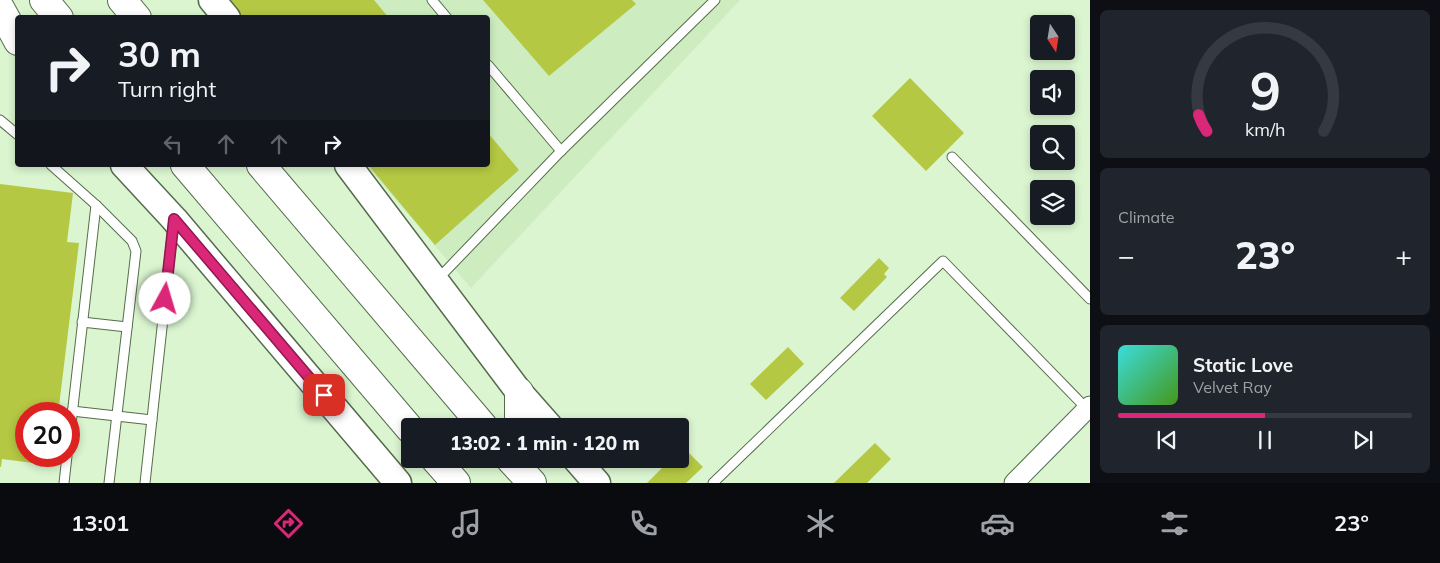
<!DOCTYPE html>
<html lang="en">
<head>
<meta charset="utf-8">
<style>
	body { margin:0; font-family:Mulish,sans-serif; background:#20242c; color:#f1f3f6; height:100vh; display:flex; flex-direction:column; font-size:19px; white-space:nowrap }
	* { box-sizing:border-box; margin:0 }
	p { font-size:16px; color:#9ea1a6 }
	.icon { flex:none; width:28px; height:28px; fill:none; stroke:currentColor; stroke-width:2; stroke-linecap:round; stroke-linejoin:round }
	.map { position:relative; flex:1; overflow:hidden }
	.details { display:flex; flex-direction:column; gap:10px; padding:10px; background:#0d0f14; width:350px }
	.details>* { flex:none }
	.top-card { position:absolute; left:15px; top:15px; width:475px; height:152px; border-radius:5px; box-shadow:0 2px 8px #0003; background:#171b24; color:#f1f3f6; overflow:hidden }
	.needle { width:32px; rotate:168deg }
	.buttons { position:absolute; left:1030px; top:15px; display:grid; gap:10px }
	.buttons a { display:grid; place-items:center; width:45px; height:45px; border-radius:5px; background:#171b24; box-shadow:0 2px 8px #0003; font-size:25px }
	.speed { position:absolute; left:15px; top:402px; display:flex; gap:10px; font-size:25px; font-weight:700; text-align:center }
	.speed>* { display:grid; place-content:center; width:65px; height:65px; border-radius:50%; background:#171b24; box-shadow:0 2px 8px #0003; line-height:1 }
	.speed .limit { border:8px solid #d22; background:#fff; color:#111 }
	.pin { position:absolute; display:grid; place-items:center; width:42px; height:42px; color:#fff; margin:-21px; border-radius:10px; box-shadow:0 2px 8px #0006 }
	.me { position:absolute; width:55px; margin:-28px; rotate:6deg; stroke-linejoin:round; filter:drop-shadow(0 0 4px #0008) }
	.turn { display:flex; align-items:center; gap:18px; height:105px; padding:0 20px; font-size:22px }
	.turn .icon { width:65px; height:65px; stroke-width:2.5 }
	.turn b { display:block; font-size:35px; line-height:42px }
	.lanes { display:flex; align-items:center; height:48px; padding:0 20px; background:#0003; justify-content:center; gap:25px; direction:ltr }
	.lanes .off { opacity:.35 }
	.big { font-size:38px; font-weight:800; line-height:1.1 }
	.details .tile { flex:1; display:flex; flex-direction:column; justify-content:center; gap:8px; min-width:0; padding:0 18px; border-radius:8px; background:#20242c }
	.details .dial { align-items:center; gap:0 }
	.dial svg { height:130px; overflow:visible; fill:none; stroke:#363941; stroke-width:7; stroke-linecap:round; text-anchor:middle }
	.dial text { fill:#f1f3f6; stroke:none }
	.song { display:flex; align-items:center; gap:15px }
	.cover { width:60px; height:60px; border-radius:8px; background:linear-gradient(135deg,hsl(180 70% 55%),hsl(100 70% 35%)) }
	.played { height:5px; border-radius:2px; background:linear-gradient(90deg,#db2777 50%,#363941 50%) }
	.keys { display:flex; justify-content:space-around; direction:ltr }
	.heat { display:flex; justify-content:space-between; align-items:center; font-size:28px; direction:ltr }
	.trip { position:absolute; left:401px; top:418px; width:288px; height:50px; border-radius:5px; background:#171b24; box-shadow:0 2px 8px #0003; font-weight:800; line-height:50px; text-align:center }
	.menu { display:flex; height:80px; justify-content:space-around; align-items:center; background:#090b0e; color:#9ea1a6 }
	.menu .icon { width:35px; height:35px }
	.menu .selected { color:#db2777 }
	.menu b { font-size:22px; color:#f1f3f6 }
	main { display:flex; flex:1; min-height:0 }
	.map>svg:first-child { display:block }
	.built { fill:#cdedc1 }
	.building { fill:#b5c843 }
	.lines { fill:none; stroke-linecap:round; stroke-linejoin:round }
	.service-casing { stroke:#556c4c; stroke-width:11 }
	.minor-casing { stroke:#556c4c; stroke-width:21 }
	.secondary-casing { stroke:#556c4c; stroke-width:29 }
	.trunk-casing { stroke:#556c4c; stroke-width:30 }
	.service { stroke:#fff; stroke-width:9 }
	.minor { stroke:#fff; stroke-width:19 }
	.secondary { stroke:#fff; stroke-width:26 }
	.trunk { stroke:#fff; stroke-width:28 }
	.route-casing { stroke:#8e194d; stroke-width:12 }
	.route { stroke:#db2777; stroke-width:9 }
</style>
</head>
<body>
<main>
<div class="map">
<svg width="1090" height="483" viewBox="0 0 1090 483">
	<rect width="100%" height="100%" fill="#daf5d0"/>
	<path class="built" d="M 225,0 L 740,0 L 471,288 L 366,165 L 488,165 L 488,18 L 240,17 Z"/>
	<g class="building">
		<path d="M 228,0 L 374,0 L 389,18 L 243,18 Z"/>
		<path d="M 483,0 L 632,0 L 636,4 L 549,76 Z"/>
		<path d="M 910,78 L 964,133 L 926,171 L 872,116 Z"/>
		<path d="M 488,133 L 519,170 L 435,245 L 368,165 L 488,165 Z"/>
		<path d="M 0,184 L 73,193 L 67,242 L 79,243 L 58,414 L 26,414 L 26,456 L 42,456 L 41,464 L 2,459 L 1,467 L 0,467 Z"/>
		<path d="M 879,258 L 889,268 L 884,274 L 887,277 L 854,311 L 840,298 Z"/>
		<path d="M 788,347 L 804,364 L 766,400 L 750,384 Z"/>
		<path d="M 875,443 L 891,459 L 867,483 L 834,483 Z"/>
		<path d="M 683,447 L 703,467 L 686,483 L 647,483 L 671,459 L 680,459 L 680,449 Z"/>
	</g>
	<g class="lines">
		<g class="service-casing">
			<g id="service">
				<path d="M 432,0 L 447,18"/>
				<path d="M 488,65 L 561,151"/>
				<path d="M 0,120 L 18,135"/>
				<path d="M 952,157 L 1090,299"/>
				<path d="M 51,165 L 96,205 L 132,241 L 136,251 L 109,483"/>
				<path d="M 437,280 L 561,151 L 715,0"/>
				<path d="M 82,322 L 127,327"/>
				<path d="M 72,411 L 152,420"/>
				<path d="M 69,442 L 96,205"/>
				<path d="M 64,483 L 67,456"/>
				<path d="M 145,483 L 173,227"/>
				<path d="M 713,483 L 943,261 L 1087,409"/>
			</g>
		</g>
		<g class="minor-casing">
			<path id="minor" d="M 1014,483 L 1090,406"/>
		</g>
		<g class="secondary-casing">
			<g id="secondary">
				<path d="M 212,0 L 227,18"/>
				<path d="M 124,165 L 174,219 L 398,483"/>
				<path d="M 348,165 L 519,392 L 549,426"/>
				<path d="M 576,459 L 597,483"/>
			</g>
		</g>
		<g class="trunk-casing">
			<g id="trunk">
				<path d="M 44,0 L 59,18"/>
				<path d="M 122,0 L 137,18"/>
				<path d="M 0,8 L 18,41"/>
				<path d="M 185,165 L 410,429"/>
				<path d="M 261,165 L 483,426"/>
				<path d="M 519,426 L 519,392"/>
				<path d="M 435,459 L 456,483"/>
				<path d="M 510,459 L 532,483"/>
			</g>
		</g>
		<use href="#service" class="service"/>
		<use href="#minor" class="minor"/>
		<use href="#secondary" class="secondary"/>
		<use href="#trunk" class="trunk"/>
	</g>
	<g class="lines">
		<g class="route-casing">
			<path id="route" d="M 165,299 L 174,219 L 324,395"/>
		</g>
		<use href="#route" class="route"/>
	</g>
</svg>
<div class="buttons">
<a><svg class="needle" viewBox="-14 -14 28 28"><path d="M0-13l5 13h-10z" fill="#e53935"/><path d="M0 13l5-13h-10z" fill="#9ea1a6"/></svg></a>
<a><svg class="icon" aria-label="sound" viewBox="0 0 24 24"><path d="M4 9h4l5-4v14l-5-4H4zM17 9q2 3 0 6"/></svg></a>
<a><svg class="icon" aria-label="search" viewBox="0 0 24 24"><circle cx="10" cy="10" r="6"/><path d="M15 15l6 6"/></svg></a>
<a><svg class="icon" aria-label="layers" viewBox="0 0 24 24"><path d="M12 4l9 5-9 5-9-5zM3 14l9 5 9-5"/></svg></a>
</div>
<div class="speed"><div class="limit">20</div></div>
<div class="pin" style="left:324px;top:395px;background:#d93025"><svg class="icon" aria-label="arrive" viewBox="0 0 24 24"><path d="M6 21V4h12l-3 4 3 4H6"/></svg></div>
<svg class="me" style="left:165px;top:299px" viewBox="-20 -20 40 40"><circle r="19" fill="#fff"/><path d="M0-13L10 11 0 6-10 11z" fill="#db2777"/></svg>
<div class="trip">13:02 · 1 min · 120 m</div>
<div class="top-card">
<div class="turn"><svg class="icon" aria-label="right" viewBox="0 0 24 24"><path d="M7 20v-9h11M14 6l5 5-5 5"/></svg><div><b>30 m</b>Turn right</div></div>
<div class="lanes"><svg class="icon off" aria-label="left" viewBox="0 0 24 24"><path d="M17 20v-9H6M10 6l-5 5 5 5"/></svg><svg class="icon off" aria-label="ahead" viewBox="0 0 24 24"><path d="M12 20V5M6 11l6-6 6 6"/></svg><svg class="icon off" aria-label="ahead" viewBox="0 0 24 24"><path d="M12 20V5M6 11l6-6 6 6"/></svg><svg class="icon" aria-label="right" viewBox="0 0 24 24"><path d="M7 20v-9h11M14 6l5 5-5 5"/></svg></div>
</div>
</div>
<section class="details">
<div class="tile dial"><svg viewBox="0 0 100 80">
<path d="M14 69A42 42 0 1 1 86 69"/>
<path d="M14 69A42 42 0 0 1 9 59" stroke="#db2777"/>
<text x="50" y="56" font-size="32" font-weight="700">9</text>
<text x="50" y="72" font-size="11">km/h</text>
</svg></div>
<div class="tile"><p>Climate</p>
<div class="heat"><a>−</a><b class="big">23°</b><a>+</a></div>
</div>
<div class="tile">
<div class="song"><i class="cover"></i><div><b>Static Love</b><p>Velvet Ray</p></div></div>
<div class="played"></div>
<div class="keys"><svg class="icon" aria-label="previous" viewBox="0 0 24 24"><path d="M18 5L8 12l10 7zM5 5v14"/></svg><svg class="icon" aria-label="pause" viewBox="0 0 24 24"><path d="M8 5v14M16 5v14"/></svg><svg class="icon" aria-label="next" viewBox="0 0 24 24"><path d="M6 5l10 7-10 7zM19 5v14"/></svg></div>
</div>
</section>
</main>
<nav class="menu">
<b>13:01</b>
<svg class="icon selected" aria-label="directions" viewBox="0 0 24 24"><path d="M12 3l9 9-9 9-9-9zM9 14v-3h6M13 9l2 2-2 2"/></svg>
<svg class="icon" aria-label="music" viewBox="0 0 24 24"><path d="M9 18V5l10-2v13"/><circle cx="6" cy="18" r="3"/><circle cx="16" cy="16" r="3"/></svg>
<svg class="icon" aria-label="phone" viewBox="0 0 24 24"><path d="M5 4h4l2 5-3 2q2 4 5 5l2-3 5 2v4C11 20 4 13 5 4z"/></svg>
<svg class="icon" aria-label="climate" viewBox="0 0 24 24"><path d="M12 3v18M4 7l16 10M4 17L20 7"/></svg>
<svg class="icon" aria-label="car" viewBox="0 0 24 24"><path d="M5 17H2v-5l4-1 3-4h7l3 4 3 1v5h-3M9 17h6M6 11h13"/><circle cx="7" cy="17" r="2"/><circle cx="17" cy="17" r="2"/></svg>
<svg class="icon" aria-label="filters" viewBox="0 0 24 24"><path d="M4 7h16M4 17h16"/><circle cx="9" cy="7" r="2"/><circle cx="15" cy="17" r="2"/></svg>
<b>23°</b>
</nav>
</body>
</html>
